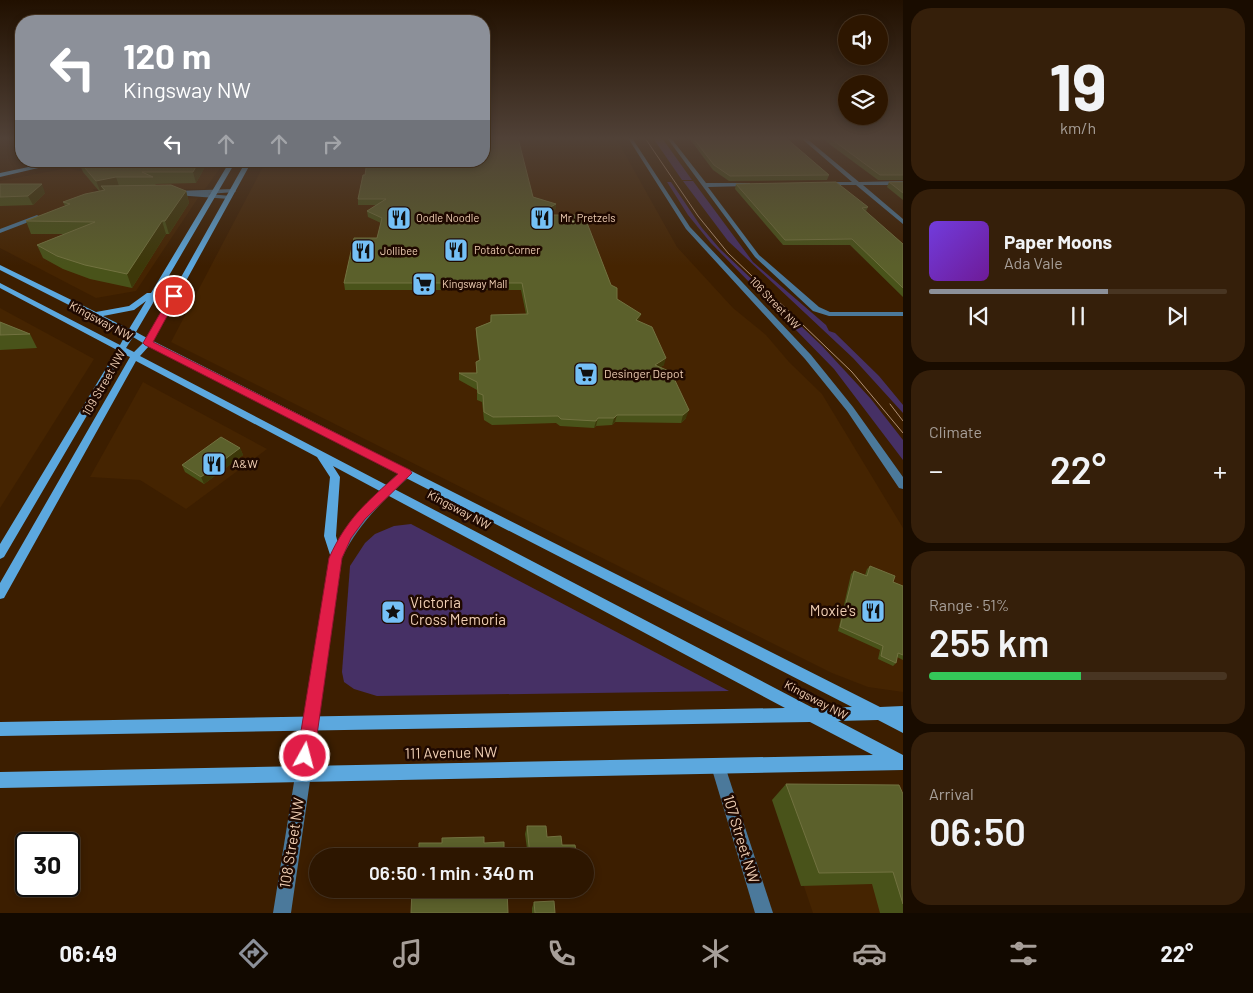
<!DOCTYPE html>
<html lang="en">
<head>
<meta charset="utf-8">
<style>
	body { margin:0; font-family:Barlow,sans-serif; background:#351f0a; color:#f1f3f6; height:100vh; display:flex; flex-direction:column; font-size:19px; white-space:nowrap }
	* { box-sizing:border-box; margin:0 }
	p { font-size:16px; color:#a79f99 }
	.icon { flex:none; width:28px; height:28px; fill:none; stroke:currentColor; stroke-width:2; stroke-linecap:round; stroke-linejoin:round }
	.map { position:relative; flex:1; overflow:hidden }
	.drawer { display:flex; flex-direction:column; gap:8px; padding:8px; background:#190c00; width:350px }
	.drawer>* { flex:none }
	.hud { position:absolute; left:15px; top:15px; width:475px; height:152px; border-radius:20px; box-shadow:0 2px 8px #0003,0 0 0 1px #483522; background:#8c9099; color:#fff; overflow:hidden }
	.buttons { position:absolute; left:838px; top:15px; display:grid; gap:10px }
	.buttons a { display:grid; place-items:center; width:50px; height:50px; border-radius:50%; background:#2d1600; box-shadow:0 2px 8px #0003,0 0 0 1px #483522; font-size:25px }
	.speed { position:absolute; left:15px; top:832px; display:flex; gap:10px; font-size:25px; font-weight:700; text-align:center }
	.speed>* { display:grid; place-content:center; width:65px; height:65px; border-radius:50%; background:#2d1600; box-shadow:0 2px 8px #0003,0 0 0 1px #483522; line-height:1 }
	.speed .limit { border:2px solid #111; border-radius:8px; background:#fff; color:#111 }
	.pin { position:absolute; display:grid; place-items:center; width:42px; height:42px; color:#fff; margin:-21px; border:2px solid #fff; border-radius:50%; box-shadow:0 1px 5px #0007 }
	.me { position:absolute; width:55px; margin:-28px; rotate:7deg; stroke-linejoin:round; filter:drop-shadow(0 0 4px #0008) }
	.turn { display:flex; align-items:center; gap:18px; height:105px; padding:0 25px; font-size:22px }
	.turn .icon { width:65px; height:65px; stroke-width:2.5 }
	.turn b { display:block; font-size:35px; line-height:42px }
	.lanes { display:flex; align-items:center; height:48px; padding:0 25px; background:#0003; justify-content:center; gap:25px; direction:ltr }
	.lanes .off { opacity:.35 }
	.big { font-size:38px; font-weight:600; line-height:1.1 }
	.drawer .tile { flex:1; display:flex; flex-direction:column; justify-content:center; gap:8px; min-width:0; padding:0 18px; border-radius:20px; background:#351f0a }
	.drawer .dial { align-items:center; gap:0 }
	.dial b { font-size:65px; line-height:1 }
	.song { display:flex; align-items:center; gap:15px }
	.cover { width:60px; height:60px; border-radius:8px; background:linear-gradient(135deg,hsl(260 70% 55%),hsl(280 70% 35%)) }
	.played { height:5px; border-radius:2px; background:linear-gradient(90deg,#8c9099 60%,#483522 60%) }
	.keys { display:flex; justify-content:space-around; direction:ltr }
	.heat { display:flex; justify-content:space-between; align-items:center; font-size:28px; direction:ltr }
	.charge { height:8px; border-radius:4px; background:linear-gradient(90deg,#34c759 51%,#483522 0) }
	.trip { position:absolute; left:309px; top:848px; width:285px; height:50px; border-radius:25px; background:#2d1600; box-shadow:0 2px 8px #0003,0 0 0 1px #483522; font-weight:600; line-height:50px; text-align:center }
	.tab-bar { display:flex; height:80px; justify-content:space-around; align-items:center; background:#120900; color:#a79f99 }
	.tab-bar .icon { width:35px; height:35px }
	.tab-bar .current { color:#8c9099 }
	.tab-bar b { font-size:22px; color:#f1f3f6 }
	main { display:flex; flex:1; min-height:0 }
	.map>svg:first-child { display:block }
	.built { fill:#452401 }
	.green { fill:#463065 }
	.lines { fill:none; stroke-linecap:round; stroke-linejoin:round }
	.minor { fill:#4b799b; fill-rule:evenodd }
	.tertiary { fill:#4b799b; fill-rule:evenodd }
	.secondary { fill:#5ca8de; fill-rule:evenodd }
	.tram { stroke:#b09074; stroke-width:1 }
	.wall { fill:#49531a }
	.shaded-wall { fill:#3d3809 }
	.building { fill:#5b602b; stroke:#727240 }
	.route { fill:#e11d48; stroke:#92132f }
	.labels { text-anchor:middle; stroke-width:5; stroke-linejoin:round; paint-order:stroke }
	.far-poi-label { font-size:11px; fill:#efceb3; stroke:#1f0900; text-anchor:start }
	.far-street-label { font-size:11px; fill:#efceb3; stroke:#1f0900 }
	.street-label { font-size:12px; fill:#efceb3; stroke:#1f0900 }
	.poi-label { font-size:12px; fill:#efceb3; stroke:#1f0900; text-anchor:start }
	.near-poi-label { font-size:15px; fill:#efceb3; stroke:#1f0900; text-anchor:start }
	.near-street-label { font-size:15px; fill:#efceb3; stroke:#1f0900 }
</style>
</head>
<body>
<main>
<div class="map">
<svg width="903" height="913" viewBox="0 0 903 913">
	<rect width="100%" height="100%" fill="#3c1e00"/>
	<g class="built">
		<path d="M 484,138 L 616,138 L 677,247 L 733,308 L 766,335 L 789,362 L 822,394 L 903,528 L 903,692 L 868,687 L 832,673 L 171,342 L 266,161 L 484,161 Z"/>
		<path d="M 124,161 L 225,161 L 205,189 L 93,189 L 97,201 L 198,198 L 136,291 L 96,298 L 0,248 L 0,181 L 68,168 L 79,171 Z"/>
		<path d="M 0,308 L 94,359 L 0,508 Z"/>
		<path d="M 143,382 L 267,449 L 186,509 L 140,480 L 90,477 Z"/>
		<path d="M 850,801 L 903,913 L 813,913 L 776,803 Z"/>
	</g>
	<g class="green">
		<path d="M 653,138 L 662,138 L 692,180 L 682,180 Z"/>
		<path d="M 683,181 L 693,181 L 753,262 L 826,325 L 829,331 L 835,333 L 879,376 L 903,405 L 903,413 L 853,358 L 728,241 Z"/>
		<path d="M 667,182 L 671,182 L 702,228 L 720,249 L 822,346 L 871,399 L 903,440 L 903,460 L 834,369 L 710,242 L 688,215 Z"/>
		<path d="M 411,524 L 729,691 L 377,696 L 354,689 L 344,682 L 342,672 L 350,566 L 365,543 L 375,534 L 394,526 Z"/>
	</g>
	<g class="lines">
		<g class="minor">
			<path d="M 667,138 L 671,138 L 706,183 L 750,183 L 750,185 L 748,186 L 708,187 L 759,255 L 819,307 L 830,312 L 903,312 L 903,316 L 829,316 L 813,311 L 755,257 Z"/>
			<path d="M 801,138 L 806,138 L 859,182 L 903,181 L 903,185 L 863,185 L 903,219 L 903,224 L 856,185 L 823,185 L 823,183 L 825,182 L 852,182 Z"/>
			<path d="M 233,189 L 236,191 L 235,192 L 208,194 L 231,196 L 232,197 L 229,199 L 176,195 L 173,193 L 176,191 Z"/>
			<path d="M 37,215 L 40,217 L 39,218 L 0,233 L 0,229 Z"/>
			<path d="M 406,469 L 410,470 L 411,473 L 410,476 C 383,501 358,524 342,558 L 291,913 L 273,913 L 330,558 C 349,519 371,499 402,470 Z"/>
			<path d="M 718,759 L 723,761 L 725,766 L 773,913 L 755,913 L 711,766 L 713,761 Z"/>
		</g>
		<path class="tertiary" d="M 628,138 L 632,138 L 690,227 L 811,355 L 853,407 L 903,477 L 903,489 L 899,488 L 847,411 L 805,359 L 686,229 Z"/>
		<g class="secondary">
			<path d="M 57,161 L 68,161 L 0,177 L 0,173 Z"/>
			<path d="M 230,161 L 236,161 L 136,332 L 147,338 L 246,161 L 252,161 L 153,341 L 880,707 L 903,706 L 903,733 L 878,720 L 838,721 L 903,755 L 903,770 L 0,788 L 0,772 L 873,755 L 810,722 L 0,736 L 0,722 L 785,708 L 333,466 L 340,477 L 336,536 L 342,558 L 340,561 L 336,563 L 332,561 L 324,536 L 330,477 L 317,457 L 136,361 L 4,598 L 0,599 L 0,583 L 130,357 L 123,354 L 4,557 L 0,559 L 0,544 L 117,350 L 0,288 L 0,283 L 120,345 L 126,334 L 0,270 L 0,265 L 96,312 L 129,306 L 147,293 L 151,293 ZM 146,301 L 129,329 L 103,316 L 134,310 ZM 133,337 L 143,343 L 134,352 L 126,348 ZM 149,346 L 852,707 L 813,708 L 140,356 Z"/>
		</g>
		<g class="tram">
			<path d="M 645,138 L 698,216 L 728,253 L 852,372 L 903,433"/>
			<path d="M 890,404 L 903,421"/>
		</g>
	</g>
	<g class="wall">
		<path d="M 689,138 L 786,138 L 829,175 L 827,180 L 729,181 L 713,170 Z"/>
		<path d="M 823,138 L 903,138 L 903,180 L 878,180 L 828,143 Z"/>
		<path d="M 78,161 L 205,161 L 206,165 L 196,183 L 155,184 L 156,185 L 186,191 L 189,203 L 169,234 L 166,234 L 132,288 L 90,279 L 63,269 L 43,258 L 37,245 L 64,234 L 31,234 L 26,221 L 65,206 L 63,202 L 99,191 L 83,172 Z"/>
		<path d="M 365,175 L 533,197 L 556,204 L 555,210 L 546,215 L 617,299 L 639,322 L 664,365 L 660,367 L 686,418 L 681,423 L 615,422 L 612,425 L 596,426 L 594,428 L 560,426 L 556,423 L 492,425 L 484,420 L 482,402 L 477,400 L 477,390 L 459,380 L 459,373 L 476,373 L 476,362 L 479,360 L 476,335 L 476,328 L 490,322 L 491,315 L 526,314 L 521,290 L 345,290 L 344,283 L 377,238 L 381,223 L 368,217 L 367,211 L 376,205 L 358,205 L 358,199 Z"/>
		<path d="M 889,182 L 903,182 L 903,200 L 887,187 Z"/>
		<path d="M 0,184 L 45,193 L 33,205 L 0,206 Z"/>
		<path d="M 736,184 L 868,207 L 866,211 L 903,244 L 903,297 L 850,245 L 783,245 L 735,189 Z"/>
		<path d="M 0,322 L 30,334 L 37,348 L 0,350 Z"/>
		<path d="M 240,448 L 243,455 L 204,484 L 185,472 L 182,465 Z"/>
		<path d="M 870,566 L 893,582 L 903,586 L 903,660 L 897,657 L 896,663 L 893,666 L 878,659 L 880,650 L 838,631 L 851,574 L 854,571 L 865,575 L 867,569 Z"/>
		<path d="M 786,784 L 903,794 L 903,913 L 880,913 L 872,884 L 801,886 L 772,800 Z"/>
		<path d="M 527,826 L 562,845 L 577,856 L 528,856 L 525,834 Z"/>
		<path d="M 548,889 L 566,889 L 548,891 Z"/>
		<path d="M 534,902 L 555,913 L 532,913 L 532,908 Z"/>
	</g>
	<g class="shaded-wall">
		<path d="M 199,161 L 205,161 L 206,165 L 196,183 L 193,172 Z"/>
		<path d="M 116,177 L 120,189 L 105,190 L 101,186 L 104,192 L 101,193 L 96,181 Z"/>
		<path d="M 42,184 L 45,193 L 33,205 L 28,196 Z"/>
		<path d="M 186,191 L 189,203 L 169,234 L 165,221 Z"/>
		<path d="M 556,204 L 555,210 L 535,222 L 536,215 Z"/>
		<path d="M 162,221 L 166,234 L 132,288 L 127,274 Z"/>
		<path d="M 641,314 L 639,321 L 636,320 Z"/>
		<path d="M 666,358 L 664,365 L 653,372 L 655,365 Z"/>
		<path d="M 689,410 L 686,418 L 681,423 L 683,415 Z"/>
		<path d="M 617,415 L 615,422 L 612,425 L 614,418 Z"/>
		<path d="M 598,418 L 596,426 L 594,428 L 596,421 Z"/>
		<path d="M 240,448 L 243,455 L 204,484 L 201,477 Z"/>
	</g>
	<g class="building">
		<path d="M 484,138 L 518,138 L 533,197 L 556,204 L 536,215 L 584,215 L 611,285 L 617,288 L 617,299 L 641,314 L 636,320 L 652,327 L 666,358 L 655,365 L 671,372 L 689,410 L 683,415 L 617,415 L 614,418 L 598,418 L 596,421 L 561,419 L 558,416 L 493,417 L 484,412 L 483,395 L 478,393 L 477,382 L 459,373 L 477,373 L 476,362 L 480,360 L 476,328 L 491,322 L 491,315 L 528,314 L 522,283 L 344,283 L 354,238 L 377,238 L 382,218 L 367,211 L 386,199 L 358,199 L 363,175 L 365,175 L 367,161 L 484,161 Z"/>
		<path d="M 693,138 L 786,138 L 829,175 L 730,176 L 714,165 Z"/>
		<path d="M 830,138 L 903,138 L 903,175 L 880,175 Z"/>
		<path d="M 79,161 L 199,161 L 193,172 L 142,172 L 153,177 L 116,177 L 96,181 Z"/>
		<path d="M 836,182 L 868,207 L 862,208 L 903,244 L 903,288 L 852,239 L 785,240 L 736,184 Z"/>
		<path d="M 889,182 L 903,182 L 903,193 Z"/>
		<path d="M 0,184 L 42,184 L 28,196 L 0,197 Z"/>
		<path d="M 171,185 L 186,191 L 165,221 L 162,221 L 127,274 L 85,265 L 57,256 L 37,245 L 95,222 L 26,221 L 70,204 L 63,202 L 85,194 L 105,190 L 101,186 Z"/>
		<path d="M 0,322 L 30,334 L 0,335 Z"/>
		<path d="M 221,437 L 240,448 L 201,477 L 182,465 Z"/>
		<path d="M 870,566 L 895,576 L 893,582 L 903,586 L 903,655 L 898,653 L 896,663 L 881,656 L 883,646 L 840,627 L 854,571 L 867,576 Z"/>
		<path d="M 786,784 L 899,785 L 903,794 L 903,904 L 893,872 L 819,873 Z"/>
		<path d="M 527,826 L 546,826 L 547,837 L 561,836 L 562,845 L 575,845 L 577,856 L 530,856 Z"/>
		<path d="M 484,837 L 484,843 L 504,842 L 504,856 L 419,856 L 419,843 L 442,843 L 442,838 Z"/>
		<path d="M 412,889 L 507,889 L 508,913 L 411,913 Z"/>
		<path d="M 554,901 L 555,913 L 535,913 L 534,902 Z"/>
	</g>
	<linearGradient id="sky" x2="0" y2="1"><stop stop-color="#211000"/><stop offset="0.52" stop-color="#504137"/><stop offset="1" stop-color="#504137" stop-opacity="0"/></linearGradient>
	<rect width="903" height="266" fill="url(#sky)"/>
	<path class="route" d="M 174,293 L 178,296 L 153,342 L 410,470 L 412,473 L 365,519 L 351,538 L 342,558 L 314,756 L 311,762 L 305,765 L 299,762 L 297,756 L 329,558 C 347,518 366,503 398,474 L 145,345 L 143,343 L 170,296 Z"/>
	<defs>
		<g id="restaurant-square" transform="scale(1.25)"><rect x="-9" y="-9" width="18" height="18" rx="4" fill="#75c0f6" stroke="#1f0900"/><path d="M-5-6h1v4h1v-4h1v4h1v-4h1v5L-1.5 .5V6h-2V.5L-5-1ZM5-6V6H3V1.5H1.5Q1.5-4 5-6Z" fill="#111"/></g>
		<g id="supermarket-square" transform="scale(1.25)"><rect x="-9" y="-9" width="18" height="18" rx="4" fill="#75c0f6" stroke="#1f0900"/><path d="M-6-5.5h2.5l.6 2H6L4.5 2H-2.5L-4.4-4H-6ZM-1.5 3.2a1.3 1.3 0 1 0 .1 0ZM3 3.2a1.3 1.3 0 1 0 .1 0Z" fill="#111"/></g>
		<g id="sight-square" transform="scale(1.25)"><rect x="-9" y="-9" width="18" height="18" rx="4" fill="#75c0f6" stroke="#1f0900"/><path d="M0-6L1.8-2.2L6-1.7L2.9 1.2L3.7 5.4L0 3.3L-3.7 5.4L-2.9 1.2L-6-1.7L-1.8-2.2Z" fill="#111"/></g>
	</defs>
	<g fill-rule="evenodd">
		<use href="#restaurant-square" x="399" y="218"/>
		<use href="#restaurant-square" x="542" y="218"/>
		<use href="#restaurant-square" x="456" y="250"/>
		<use href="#restaurant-square" x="363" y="251"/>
		<use href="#supermarket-square" x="424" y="284"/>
		<use href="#supermarket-square" x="586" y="374"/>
		<use href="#restaurant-square" x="214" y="464"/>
		<use href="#restaurant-square" x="873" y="611"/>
		<use href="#sight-square" x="393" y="612"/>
	</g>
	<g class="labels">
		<g class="far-poi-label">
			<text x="416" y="222">Oodle Noodle</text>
			<text x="560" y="222">Mr. Pretzels</text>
			<text x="474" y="254">Potato Corner</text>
			<text x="380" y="255">Jollibee</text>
			<text x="442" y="288">Kingsway Mall</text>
		</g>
		<g class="far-street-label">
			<text transform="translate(775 303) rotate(46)" y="4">106 Street NW</text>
		</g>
		<g class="street-label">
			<text transform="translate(101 321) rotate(28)" y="4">Kingsway NW</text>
			<text transform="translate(104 383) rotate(-60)" y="4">109 Street NW</text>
			<text transform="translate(459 510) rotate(28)" y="4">Kingsway NW</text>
			<text transform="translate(816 700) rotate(28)" y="4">Kingsway NW</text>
		</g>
		<g class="poi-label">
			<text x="604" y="378">Desinger Depot</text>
			<text x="232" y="468">A&amp;W</text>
		</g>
		<g class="near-poi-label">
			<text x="410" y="608">Victoria<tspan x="410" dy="17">Cross Memoria</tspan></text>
			<text x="856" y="616" text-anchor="end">Moxie's</text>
		</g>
		<g class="near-street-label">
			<text transform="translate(451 753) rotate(-1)" y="5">111 Avenue NW</text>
			<text transform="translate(741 839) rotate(73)" y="5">107 Street NW</text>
			<text transform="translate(292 843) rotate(-81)" y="5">108 Street NW</text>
		</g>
	</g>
</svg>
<div class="buttons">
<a><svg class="icon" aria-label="sound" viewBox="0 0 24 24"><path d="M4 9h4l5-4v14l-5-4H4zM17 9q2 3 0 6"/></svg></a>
<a><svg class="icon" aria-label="layers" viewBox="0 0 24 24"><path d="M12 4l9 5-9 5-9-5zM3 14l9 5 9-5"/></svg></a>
</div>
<div class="speed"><div class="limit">30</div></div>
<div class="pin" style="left:174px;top:296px;background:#d93025"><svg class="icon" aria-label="arrive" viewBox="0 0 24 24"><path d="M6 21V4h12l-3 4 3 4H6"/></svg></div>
<svg class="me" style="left:305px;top:756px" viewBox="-20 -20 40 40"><circle r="17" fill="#e11d48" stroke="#fff" stroke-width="3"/><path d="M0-11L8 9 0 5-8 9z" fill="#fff"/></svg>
<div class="trip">06:50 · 1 min · 340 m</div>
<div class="hud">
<div class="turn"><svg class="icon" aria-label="left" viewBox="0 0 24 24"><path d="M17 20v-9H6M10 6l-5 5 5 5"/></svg><div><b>120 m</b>Kingsway NW</div></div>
<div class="lanes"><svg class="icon" aria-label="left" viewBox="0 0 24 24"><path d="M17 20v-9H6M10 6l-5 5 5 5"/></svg><svg class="icon off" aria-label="ahead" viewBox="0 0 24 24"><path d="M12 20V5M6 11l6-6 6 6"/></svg><svg class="icon off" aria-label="ahead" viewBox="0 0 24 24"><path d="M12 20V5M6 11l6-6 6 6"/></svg><svg class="icon off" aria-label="right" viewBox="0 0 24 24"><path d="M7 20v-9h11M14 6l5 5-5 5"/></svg></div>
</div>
</div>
<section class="drawer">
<div class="tile dial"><b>19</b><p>km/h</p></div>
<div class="tile">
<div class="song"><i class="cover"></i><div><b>Paper Moons</b><p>Ada Vale</p></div></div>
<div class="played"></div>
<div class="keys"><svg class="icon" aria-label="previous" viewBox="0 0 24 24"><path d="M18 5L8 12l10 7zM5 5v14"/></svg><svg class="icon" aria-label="pause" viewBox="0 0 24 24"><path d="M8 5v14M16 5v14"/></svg><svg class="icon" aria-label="next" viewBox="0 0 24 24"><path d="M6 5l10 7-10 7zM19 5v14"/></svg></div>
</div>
<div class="tile"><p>Climate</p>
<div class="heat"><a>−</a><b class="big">22°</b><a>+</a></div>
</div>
<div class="tile"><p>Range · 51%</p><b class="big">255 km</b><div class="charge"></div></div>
<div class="tile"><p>Arrival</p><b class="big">06:50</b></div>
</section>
</main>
<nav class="tab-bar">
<b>06:49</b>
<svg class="icon current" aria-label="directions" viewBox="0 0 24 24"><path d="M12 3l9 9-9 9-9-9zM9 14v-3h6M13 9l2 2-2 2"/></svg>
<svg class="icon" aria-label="music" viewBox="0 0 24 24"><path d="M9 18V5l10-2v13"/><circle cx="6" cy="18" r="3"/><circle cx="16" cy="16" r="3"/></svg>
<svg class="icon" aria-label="phone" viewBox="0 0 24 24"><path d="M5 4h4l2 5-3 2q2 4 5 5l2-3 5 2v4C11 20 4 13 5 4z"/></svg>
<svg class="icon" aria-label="climate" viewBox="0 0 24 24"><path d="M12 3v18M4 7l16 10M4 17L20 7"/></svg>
<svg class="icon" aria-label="car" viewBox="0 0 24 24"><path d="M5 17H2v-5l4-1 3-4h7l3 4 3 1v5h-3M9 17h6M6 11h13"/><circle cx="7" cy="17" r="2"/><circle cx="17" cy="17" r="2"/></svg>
<svg class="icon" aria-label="filters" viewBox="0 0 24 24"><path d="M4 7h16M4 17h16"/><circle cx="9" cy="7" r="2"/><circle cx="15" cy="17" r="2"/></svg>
<b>22°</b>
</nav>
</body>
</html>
